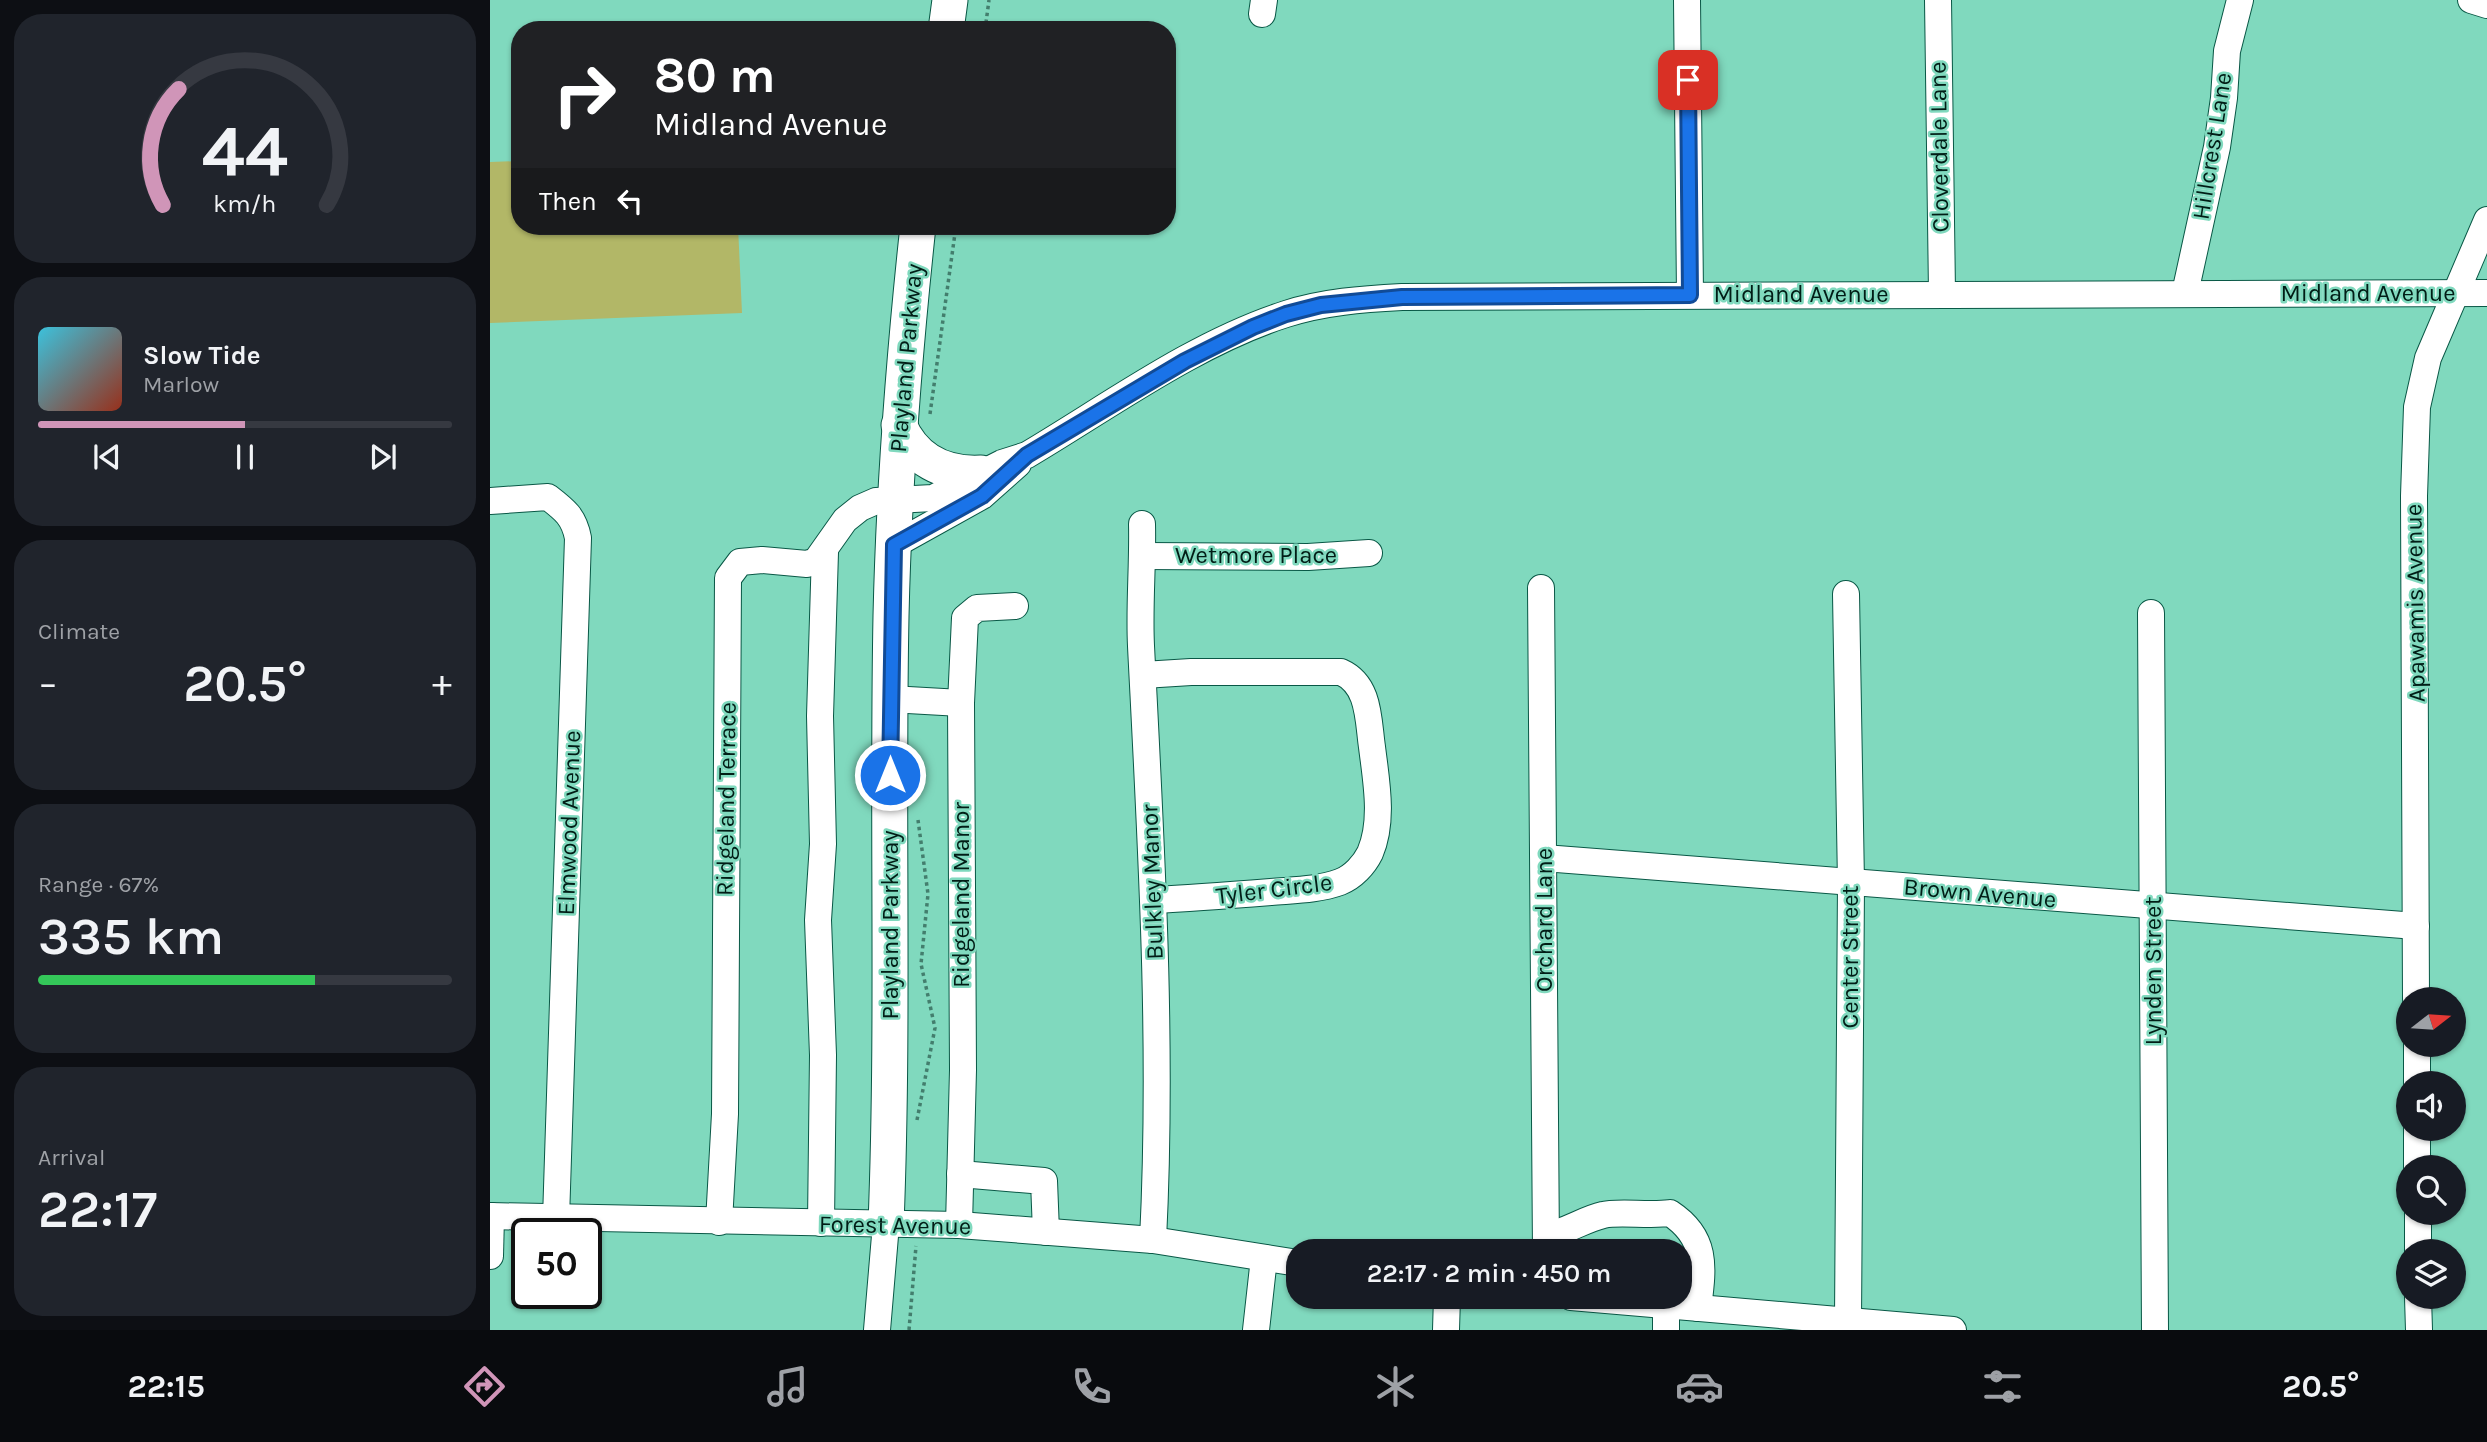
<!DOCTYPE html>
<html lang="en">
<head>
<meta charset="utf-8">
<style>
	body { margin:0; font-family:Karla,sans-serif; background:#20242c; color:#f1f3f6; height:100vh; display:flex; flex-direction:column; font-size:26px; white-space:nowrap }
	* { box-sizing:border-box; margin:0 }
	p { font-size:23px; color:#9ea1a6 }
	.icon { flex:none; width:38px; height:38px; fill:none; stroke:currentColor; stroke-width:2; stroke-linecap:round; stroke-linejoin:round }
	.map { position:relative; flex:1; overflow:hidden }
	.drawer { display:flex; flex-direction:column; gap:14px; padding:14px; background:#0d0f14; width:490px }
	.drawer>* { flex:none }
	.banner { position:absolute; left:21px; top:21px; width:665px; height:214px; border-radius:28px; box-shadow:0 2px 5px #0004; background:#202124; color:#fff; overflow:hidden }
	.needle { width:46px; rotate:73deg }
	.tools { position:absolute; left:1906px; top:987px; display:grid; gap:14px }
	.tools a { display:grid; place-items:center; width:70px; height:70px; border-radius:50%; background:#171b24; box-shadow:0 2px 5px #0004; font-size:35px }
	.speed { position:absolute; left:21px; top:1218px; display:flex; gap:14px; font-size:35px; font-weight:700; text-align:center }
	.speed>* { display:grid; place-content:center; width:91px; height:91px; border-radius:50%; background:#171b24; box-shadow:0 2px 5px #0004; line-height:1 }
	.speed .limit { border:4px solid #111; border-radius:10px; background:#fff; color:#111 }
	.pin { position:absolute; display:grid; place-items:center; width:60px; height:60px; color:#fff; margin:-30px; border-radius:14px; box-shadow:0 4px 10px #0006 }
	.me { position:absolute; width:77px; margin:-38px; rotate:0deg; stroke-linejoin:round; filter:drop-shadow(0 0 5px #0008) }
	.turn { display:flex; align-items:center; gap:24px; height:147px; padding:0 28px; font-size:32px }
	.turn .icon { width:91px; height:91px; stroke-width:2.5 }
	.turn b { display:block; font-size:49px; line-height:60px }
	.then { display:flex; align-items:center; height:66px; padding:0 28px; background:#0003; gap:14px; font-size:26px }
	.big { font-size:52px; font-weight:600; line-height:1.1 }
	.drawer .widget { flex:1; display:flex; flex-direction:column; justify-content:center; gap:10px; min-width:0; padding:0 24px; border-radius:28px; background:#20242c }
	.drawer .dial { align-items:center; gap:0 }
	.dial svg { height:182px; overflow:visible; fill:none; stroke:#363941; stroke-width:7; stroke-linecap:round; text-anchor:middle }
	.dial text { fill:#f1f3f6; stroke:none }
	.song { display:flex; align-items:center; gap:21px }
	.cover { width:84px; height:84px; border-radius:10px; background:linear-gradient(135deg,hsl(190 70% 55%),hsl(10 70% 35%)) }
	.played { height:7px; border-radius:4px; background:linear-gradient(90deg,#d095b8 50%,#363941 50%) }
	.keys { display:flex; justify-content:space-around; direction:ltr }
	.heat { display:flex; justify-content:space-between; align-items:center; font-size:38px; direction:ltr }
	.charge { height:10px; border-radius:5px; background:linear-gradient(90deg,#34c759 67%,#363941 0) }
	.trip { position:absolute; left:796px; top:1239px; width:406px; height:70px; border-radius:28px; background:#171b24; box-shadow:0 2px 5px #0004; font-weight:600; line-height:70px; text-align:center }
	.tab-bar { display:flex; height:112px; justify-content:space-around; align-items:center; background:#090b0e; color:#9ea1a6 }
	.tab-bar .icon { width:49px; height:49px }
	.tab-bar .on { color:#d095b8 }
	.tab-bar b { font-size:32px; color:#f1f3f6 }
	main { display:flex; flex:1; min-height:0 }
	.map>svg:first-child { display:block }
	.green { fill:#b2b767 }
	.lines { fill:none; stroke-linecap:round; stroke-linejoin:round }
	.minor-casing { stroke:#095846; stroke-width:28 }
	.major-casing { stroke:#095846; stroke-width:37 }
	.path { stroke:#437e6d; stroke-width:3.5; stroke-dasharray:3.5 3.5; stroke-linecap:butt }
	.minor { stroke:#fff; stroke-width:26 }
	.major { stroke:#fff; stroke-width:35 }
	.route-casing { stroke:#114b97; stroke-width:18 }
	.route { stroke:#1a73e8; stroke-width:12 }
	.labels { text-anchor:middle; stroke-width:5; stroke-linejoin:round; paint-order:stroke }
	.street-label { font-size:24px; fill:#011d16; stroke:#80d9be }
</style>
</head>
<body>
<main>
<section class="drawer">
<div class="widget dial"><svg viewBox="0 0 100 80">
<path d="M14 69A42 42 0 1 1 86 69"/>
<path d="M14 69A42 42 0 0 1 21 18" stroke="#d095b8"/>
<text x="50" y="56" font-size="32" font-weight="700">44</text>
<text x="50" y="72" font-size="11">km/h</text>
</svg></div>
<div class="widget">
<div class="song"><i class="cover"></i><div><b>Slow Tide</b><p>Marlow</p></div></div>
<div class="played"></div>
<div class="keys"><svg class="icon" aria-label="previous" viewBox="0 0 24 24"><path d="M18 5L8 12l10 7zM5 5v14"/></svg><svg class="icon" aria-label="pause" viewBox="0 0 24 24"><path d="M8 5v14M16 5v14"/></svg><svg class="icon" aria-label="next" viewBox="0 0 24 24"><path d="M6 5l10 7-10 7zM19 5v14"/></svg></div>
</div>
<div class="widget"><p>Climate</p>
<div class="heat"><a>−</a><b class="big">20.5°</b><a>+</a></div>
</div>
<div class="widget"><p>Range · 67%</p><b class="big">335 km</b><div class="charge"></div></div>
<div class="widget"><p>Arrival</p><b class="big">22:17</b></div>
</section>
<div class="map">
<svg width="1997" height="1330" viewBox="0 0 1997 1330">
	<rect width="100%" height="100%" fill="#80d9be"/>
	<path class="green" d="M 30,161 L 30,226 L 248,226 L 252,313 L 0,323 L 0,162 Z"/>
	<g class="lines">
		<g class="minor-casing">
			<g id="minor">
				<path d="M 1197,0 L 1200,295"/>
				<path d="M 1448,0 L 1452,293"/>
				<path d="M 1981,0 L 1997,5"/>
				<path d="M 772,14 L 774,0"/>
				<path d="M 1695,293 L 1727,147 L 1734,98 L 1737,51 L 1750,0"/>
				<path d="M 0,501 L 58,497 C 75,510 84,517 88,538 L 66,1219"/>
				<path d="M 652,524 C 653,565 649,605 651,646 C 661,844 673,1042 663,1240"/>
				<path d="M 404,545 L 492,496 L 528,464"/>
				<path d="M 653,556 L 818,557 L 879,553"/>
				<path d="M 1051,588 L 1056,1251"/>
				<path d="M 1356,594 L 1361,883 L 1358,1321"/>
				<path d="M 1661,613 L 1665,1330"/>
				<path d="M 653,675 L 701,672 L 851,672 C 880,685 878,720 882,747 C 886,780 894,821 880,853 C 874,865 863,877 850,882 C 828,890 804,890 781,892 C 742,895 703,898 664,900"/>
				<path d="M 400,699 L 471,703"/>
				<path d="M 1054,858 L 1926,926"/>
				<path d="M 1926,999 L 1924,496 L 1927,407 L 1938,358 L 1997,220"/>
				<path d="M 1927,1045 L 1927,1083"/>
				<path d="M 1927,1129 L 1927,1167"/>
				<path d="M 470,1174 L 554,1181 L 556,1232"/>
				<path d="M 1928,1213 L 1928,1251"/>
				<path d="M 0,1216 L 469,1225 L 663,1240 L 808,1263"/>
				<path d="M 229,1222 L 235,1114 L 238,578 L 250,562 L 272,560 L 317,564 L 326,561 L 355,520 L 370,508 L 386,501 L 443,498 L 512,463 L 537,455 C 618,407 705,343 796,314 C 833,302 873,299 912,297 L 1997,293"/>
				<path d="M 331,1223 L 333,1055 L 328,920 L 333,844 L 330,716 L 335,552"/>
				<path d="M 469,1225 L 473,1070 L 471,703 L 475,618 L 487,608 L 525,606"/>
				<path d="M 1056,1236 C 1078,1231 1095,1219 1113,1215 C 1127,1211 1160,1216 1180,1213 C 1218,1238 1213,1268 1208,1308"/>
				<path d="M 0,1256 L 1,1216"/>
				<path d="M 1081,1297 L 1463,1330"/>
				<path d="M 1928,1297 L 1929,1330"/>
				<path d="M 387,1330 L 396,1224"/>
				<path d="M 766,1330 L 774,1258"/>
				<path d="M 956,1330 L 957,1297"/>
				<path d="M 1176,1330 L 1176,1305"/>
			</g>
		</g>
		<g class="major-casing">
			<g id="major">
				<path d="M 456,30 L 460,0"/>
				<path d="M 409,425 C 424,460 453,475 491,473"/>
				<path d="M 396,1224 C 404,1021 397,818 401,616 C 404,485 414,356 428,226"/>
			</g>
		</g>
		<g class="path">
			<path d="M 495,30 L 499,0"/>
			<path d="M 440,414 L 466,226"/>
			<path d="M 427,1120 L 445,1028 L 431,964 L 438,894 L 428,820"/>
			<path d="M 419,1330 L 426,1246"/>
		</g>
		<use href="#minor" class="minor"/>
		<use href="#major" class="major"/>
	</g>
	<g class="lines">
		<g class="route-casing">
			<path id="route" d="M 400,775 L 404,545 L 492,496 L 537,455 L 695,361 L 763,327 L 796,314 L 831,305 L 912,297 L 1200,295 L 1198,80"/>
		</g>
		<use href="#route" class="route"/>
	</g>
	<g class="labels">
		<g class="street-label">
			<text transform="translate(1722 146) rotate(-81)" y="8">Hillcrest Lane</text>
			<text transform="translate(1449 147) rotate(-91)" y="8">Cloverdale Lane</text>
			<text x="1878" y="301">Midland Avenue</text>
			<text x="1311" y="302">Midland Avenue</text>
			<text transform="translate(416 358) rotate(-85)" y="8">Playland Parkway</text>
			<text x="766" y="563">Wetmore Place</text>
			<text transform="translate(1925 603) rotate(-91)" y="8">Apawamis Avenue</text>
			<text transform="translate(236 799) rotate(-89)" y="8">Ridgeland Terrace</text>
			<text transform="translate(79 823) rotate(-88)" y="8">Elmwood Avenue</text>
			<text transform="translate(662 882) rotate(-92)" y="8">Bulkley Manor</text>
			<text transform="translate(784 889) rotate(-7)" y="8">Tyler Circle</text>
			<text transform="translate(1490 893) rotate(5)" y="8">Brown Avenue</text>
			<text transform="translate(471 895) rotate(-90)" y="8">Ridgeland Manor</text>
			<text transform="translate(1054 920) rotate(-90)" y="8">Orchard Lane</text>
			<text transform="translate(400 925) rotate(-90)" y="8">Playland Parkway</text>
			<text transform="translate(1360 957) rotate(-90)" y="8">Center Street</text>
			<text transform="translate(1663 971) rotate(-90)" y="8">Lynden Street</text>
			<text transform="translate(405 1225) rotate(1)" y="8">Forest Avenue</text>
		</g>
	</g>
</svg>
<div class="tools">
<a><svg class="needle" viewBox="-14 -14 28 28"><path d="M0-13l5 13h-10z" fill="#e53935"/><path d="M0 13l5-13h-10z" fill="#9ea1a6"/></svg></a>
<a><svg class="icon" aria-label="sound" viewBox="0 0 24 24"><path d="M4 9h4l5-4v14l-5-4H4zM17 9q2 3 0 6"/></svg></a>
<a><svg class="icon" aria-label="search" viewBox="0 0 24 24"><circle cx="10" cy="10" r="6"/><path d="M15 15l6 6"/></svg></a>
<a><svg class="icon" aria-label="layers" viewBox="0 0 24 24"><path d="M12 4l9 5-9 5-9-5zM3 14l9 5 9-5"/></svg></a>
</div>
<div class="speed"><div class="limit">50</div></div>
<div class="pin" style="left:1198px;top:80px;background:#d93025"><svg class="icon" aria-label="arrive" viewBox="0 0 24 24"><path d="M6 21V4h12l-3 4 3 4H6"/></svg></div>
<svg class="me" style="left:400px;top:775px" viewBox="-20 -20 40 40"><circle r="17" fill="#1a73e8" stroke="#fff" stroke-width="3"/><path d="M0-11L8 9 0 5-8 9z" fill="#fff"/></svg>
<div class="trip">22:17 · 2 min · 450 m</div>
<div class="banner">
<div class="turn"><svg class="icon" aria-label="right" viewBox="0 0 24 24"><path d="M7 20v-9h11M14 6l5 5-5 5"/></svg><div><b>80 m</b>Midland Avenue</div></div>
<div class="then">Then<svg class="icon" aria-label="left" viewBox="0 0 24 24"><path d="M17 20v-9H6M10 6l-5 5 5 5"/></svg></div>
</div>
</div>
</main>
<nav class="tab-bar">
<b>22:15</b>
<svg class="icon on" aria-label="directions" viewBox="0 0 24 24"><path d="M12 3l9 9-9 9-9-9zM9 14v-3h6M13 9l2 2-2 2"/></svg>
<svg class="icon" aria-label="music" viewBox="0 0 24 24"><path d="M9 18V5l10-2v13"/><circle cx="6" cy="18" r="3"/><circle cx="16" cy="16" r="3"/></svg>
<svg class="icon" aria-label="phone" viewBox="0 0 24 24"><path d="M5 4h4l2 5-3 2q2 4 5 5l2-3 5 2v4C11 20 4 13 5 4z"/></svg>
<svg class="icon" aria-label="climate" viewBox="0 0 24 24"><path d="M12 3v18M4 7l16 10M4 17L20 7"/></svg>
<svg class="icon" aria-label="car" viewBox="0 0 24 24"><path d="M5 17H2v-5l4-1 3-4h7l3 4 3 1v5h-3M9 17h6M6 11h13"/><circle cx="7" cy="17" r="2"/><circle cx="17" cy="17" r="2"/></svg>
<svg class="icon" aria-label="filters" viewBox="0 0 24 24"><path d="M4 7h16M4 17h16"/><circle cx="9" cy="7" r="2"/><circle cx="15" cy="17" r="2"/></svg>
<b>20.5°</b>
</nav>
</body>
</html>
